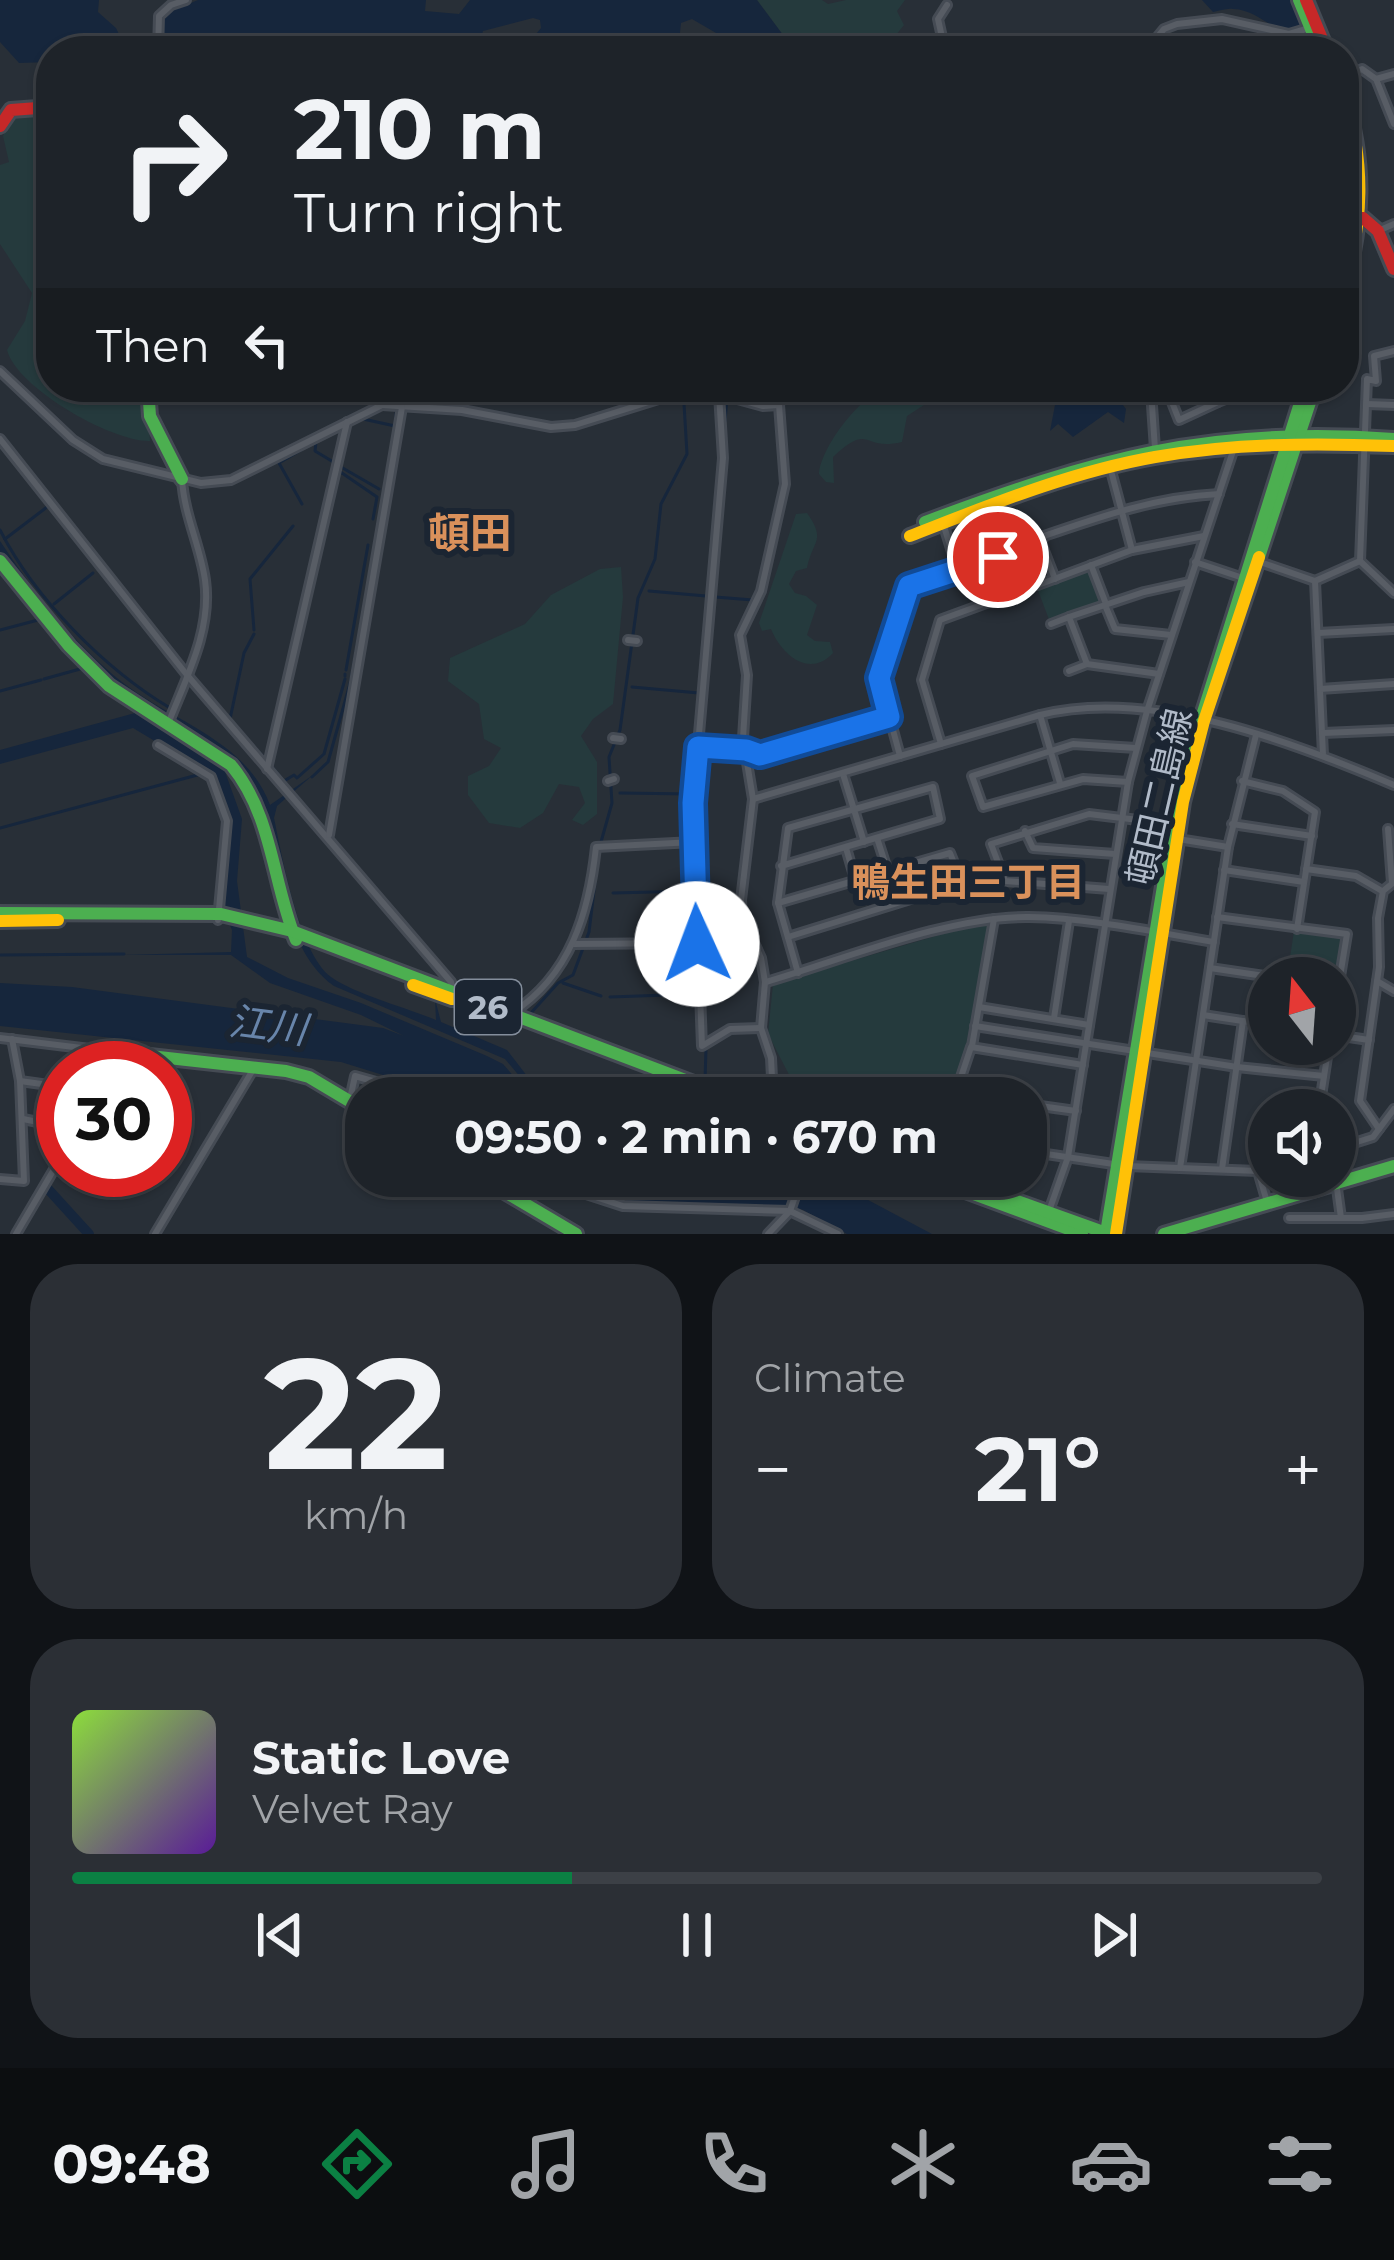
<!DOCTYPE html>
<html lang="en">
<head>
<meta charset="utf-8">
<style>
	body { margin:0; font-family:Montserrat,"Noto Sans JP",sans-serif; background:#2b2f35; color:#f1f3f6; height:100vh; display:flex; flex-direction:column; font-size:45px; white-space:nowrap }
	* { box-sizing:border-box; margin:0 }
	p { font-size:39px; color:#a1a4a8 }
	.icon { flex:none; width:66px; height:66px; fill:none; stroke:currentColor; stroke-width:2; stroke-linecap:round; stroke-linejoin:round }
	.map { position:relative; height:1234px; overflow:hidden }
	.panel { display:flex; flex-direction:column; gap:30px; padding:30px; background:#101317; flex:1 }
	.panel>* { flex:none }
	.guide { position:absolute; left:36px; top:36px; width:1323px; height:366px; border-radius:48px; box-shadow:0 3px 9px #0004,0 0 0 3px #3c4046; background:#1e2329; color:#f1f3f6; overflow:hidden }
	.needle { width:78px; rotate:343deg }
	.controls { position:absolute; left:1248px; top:957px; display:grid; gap:24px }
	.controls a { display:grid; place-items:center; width:108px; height:108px; border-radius:50%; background:#1e2329; box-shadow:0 3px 9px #0004,0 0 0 3px #3c4046; font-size:60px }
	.speed { position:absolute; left:36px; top:1041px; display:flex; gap:24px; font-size:60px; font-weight:700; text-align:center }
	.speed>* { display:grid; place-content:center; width:156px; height:156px; border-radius:50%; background:#1e2329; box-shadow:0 3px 9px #0004,0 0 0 3px #3c4046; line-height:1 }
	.speed .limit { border:18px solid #d22; background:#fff; color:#111 }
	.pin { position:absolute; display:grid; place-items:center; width:102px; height:102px; color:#fff; margin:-51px; border:6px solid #fff; border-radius:50%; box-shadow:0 3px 12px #0007 }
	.me { position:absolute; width:132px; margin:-66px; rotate:358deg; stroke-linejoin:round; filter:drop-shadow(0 0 9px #0008) }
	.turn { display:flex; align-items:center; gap:42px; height:252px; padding:0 60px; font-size:54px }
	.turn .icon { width:156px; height:156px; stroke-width:2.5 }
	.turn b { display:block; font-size:84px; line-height:102px }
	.then { display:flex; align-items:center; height:114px; padding:0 60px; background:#0003; gap:24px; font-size:45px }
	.big { font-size:90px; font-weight:700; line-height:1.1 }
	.panel .widget { flex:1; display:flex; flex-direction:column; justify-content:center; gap:18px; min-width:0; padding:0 42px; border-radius:48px; background:#2b2f35 }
	.panel .dial { align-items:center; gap:0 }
	.dial b { font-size:156px; line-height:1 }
	.song { display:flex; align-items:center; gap:36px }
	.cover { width:144px; height:144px; border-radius:18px; background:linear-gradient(135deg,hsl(90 70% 55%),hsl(270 70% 35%)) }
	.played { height:12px; border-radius:6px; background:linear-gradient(90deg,#0b8043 40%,#3c4046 40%) }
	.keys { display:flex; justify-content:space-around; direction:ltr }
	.heat { display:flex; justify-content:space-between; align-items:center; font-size:66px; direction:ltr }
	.panel .tiles { flex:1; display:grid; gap:30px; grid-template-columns:1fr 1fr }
	.widget:last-child { grid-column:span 2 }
	.trip { position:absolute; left:345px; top:1077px; width:702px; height:120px; border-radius:48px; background:#1e2329; box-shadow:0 3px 9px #0004,0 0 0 3px #3c4046; font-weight:700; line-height:120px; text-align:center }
	.dock { display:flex; height:192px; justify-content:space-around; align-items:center; background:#0c0e10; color:#a1a4a8 }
	.dock .icon { width:84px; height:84px }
	.dock .current { color:#0b8043 }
	.dock b { font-size:54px; color:#f1f3f6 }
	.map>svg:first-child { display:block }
	.green { fill:#253a3d }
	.water { fill:#16263c }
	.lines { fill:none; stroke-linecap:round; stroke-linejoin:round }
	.stream { stroke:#16263c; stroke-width:3 }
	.river { stroke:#16263c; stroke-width:10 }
	.street-casing { stroke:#454b54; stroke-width:12 }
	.fast-casing { stroke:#454b54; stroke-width:18 }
	.slow-casing { stroke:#454b54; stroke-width:18 }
	.jam-casing { stroke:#454b54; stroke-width:18 }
	.street { stroke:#585d65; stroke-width:6 }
	.fast { stroke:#4caf50; stroke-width:12 }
	.slow { stroke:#ffc107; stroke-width:12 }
	.jam { stroke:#c62828; stroke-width:12 }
	.route-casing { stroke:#114b97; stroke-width:30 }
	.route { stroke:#1a73e8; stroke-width:21 }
	.labels { text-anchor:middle; stroke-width:12; stroke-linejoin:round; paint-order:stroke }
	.shield { fill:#1b2532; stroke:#848e9c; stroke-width:3 }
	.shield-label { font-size:33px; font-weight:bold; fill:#b1bbc9 }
	.street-label { font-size:36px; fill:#b1bbc9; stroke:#1b2532 }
	.neighbourhood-label { font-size:39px; font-weight:bold; fill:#da915b; stroke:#1b2532 }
	.water-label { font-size:39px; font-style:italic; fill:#6885aa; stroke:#1b2532 }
	.quarter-label { font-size:42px; font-weight:bold; fill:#da915b; stroke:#1b2532 }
</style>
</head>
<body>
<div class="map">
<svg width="1394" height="1234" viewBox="0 0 1394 1234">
	<rect width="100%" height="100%" fill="#282f37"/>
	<g class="green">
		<path d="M 757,0 L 822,0 L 828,4 L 846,0 L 905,0 L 897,11 L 904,25 L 883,51 L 790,51 L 786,39 Z"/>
		<path d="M 51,110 L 51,387 L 141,387 L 148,407 L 150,441 C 112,442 17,388 7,350 L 25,321 L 32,293 L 0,244 L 0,165 L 9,162 L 3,136 L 11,113 Z"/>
		<path d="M 914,387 L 923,392 L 927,403 L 907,416 L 902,442 C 861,452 872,421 833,457 L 834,483 L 826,482 L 819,474 C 821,448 858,398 884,389 C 893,386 904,387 914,387 Z"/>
		<path d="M 807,513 C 827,541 812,541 807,568 L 796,571 L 789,584 L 795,593 L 806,596 L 817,605 L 807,635 L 815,641 L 830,642 L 833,653 C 809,679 781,654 771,629 L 762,631 L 759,623 L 796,514 Z"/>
		<path d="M 621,567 L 623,597 L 613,704 L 593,719 L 581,736 L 597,762 L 597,814 L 583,825 L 572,820 L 585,803 L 579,787 L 559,784 L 543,813 L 520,828 L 489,823 L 468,795 L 468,776 L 489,766 L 501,748 L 484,739 L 479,704 L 448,681 L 450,658 L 525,624 L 551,595 L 600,569 Z"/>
		<path d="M 1087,569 L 1101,604 L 1050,622 L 1037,588 Z"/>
		<path d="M 990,925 L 969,1047 L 950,1098 L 891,1078 L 882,1098 L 827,1098 L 811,1082 L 798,1092 L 768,1034 L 773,984 L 956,930 Z"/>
		<path d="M 1294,931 L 1343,939 L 1336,984 L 1335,978 L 1287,977 Z"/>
	</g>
	<g class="water">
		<path d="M 0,0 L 99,0 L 98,12 L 116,28 L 122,40 L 110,51 L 51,51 L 51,62 L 19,63 L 0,42 Z"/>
		<path d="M 198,0 L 426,0 L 425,11 L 459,14 L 470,0 L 757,0 L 786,39 L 790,51 L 747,51 L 692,19 L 681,23 L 678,51 L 522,51 L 541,28 L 540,20 L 533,18 L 483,31 L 478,50 L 165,51 L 162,22 L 166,13 Z"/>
		<path d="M 1202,0 L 1291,0 L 1302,27 C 1272,38 1262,10 1233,9 C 1226,8 1220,11 1213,12 Z"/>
		<path d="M 1074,387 L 1124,387 L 1120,401 L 1126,409 L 1124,423 L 1108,412 L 1073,437 L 1058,424 L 1050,431 L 1055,405 Z"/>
		<path d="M 0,541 C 34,592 74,644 122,682 C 173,722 246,740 270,805 L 313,775 L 277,806 L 274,818 C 282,856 299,953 331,977 C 357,995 405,1007 436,1020 L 435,999 L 441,1022 L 507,1050 L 544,1098 L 457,1098 L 341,1062 L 0,1026 L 0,983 L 72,987 L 383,1028 L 404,1036 L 361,1015 L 270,983 L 231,955 L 121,955 L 231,952 L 232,930 L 222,907 L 229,821 L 213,776 L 133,728 L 0,764 L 0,750 L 135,713 L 223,766 L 242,819 L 237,881 L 247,957 L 288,978 L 361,1003 L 487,1056 L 503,1064 L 529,1094 L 532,1091 L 505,1059 L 334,986 C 271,940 291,843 251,783 C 222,740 164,724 124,692 C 77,655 42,608 5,563 L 0,554 Z"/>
		<path d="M 566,1176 L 823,1176 L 932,1234 L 847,1234 L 803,1210 L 783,1205 C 704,1204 637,1219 566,1176 Z"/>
	</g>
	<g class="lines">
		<g class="stream">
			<path d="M 363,419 L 395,426"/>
			<path d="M 725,421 L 727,398"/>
			<path d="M 331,434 L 316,442 L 315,451 L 335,463"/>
			<path d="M 393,443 L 399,387"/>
			<path d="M 301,450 L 279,463 L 302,504"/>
			<path d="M 341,467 L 379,489"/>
			<path d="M 339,471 L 377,497 L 373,519"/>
			<path d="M 721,524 L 725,427"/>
			<path d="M 0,530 C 35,599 105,669 170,708"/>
			<path d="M 5,539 L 47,507"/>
			<path d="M 719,544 L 720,528"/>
			<path d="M 649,591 L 706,596"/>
			<path d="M 715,597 L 753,600"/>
			<path d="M 54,604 L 93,573"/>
			<path d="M 713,609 L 718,550"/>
			<path d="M 0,630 L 38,620"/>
			<path d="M 254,630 L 250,579 L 293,526"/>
			<path d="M 254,634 L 244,653 L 230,719 L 265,759"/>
			<path d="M 711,643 L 713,613"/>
			<path d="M 346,670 L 368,545"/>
			<path d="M 345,676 L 345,674"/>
			<path d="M 44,679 L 80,669"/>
			<path d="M 632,687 L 699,693"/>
			<path d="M 0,691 L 41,680"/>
			<path d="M 701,744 L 710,650"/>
			<path d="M 272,767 L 283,780"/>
			<path d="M 312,777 L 328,762 L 351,680 L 389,464"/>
			<path d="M 284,781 L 294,775 L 297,778 L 324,754 L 345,679"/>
			<path d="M 620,793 L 691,794"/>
			<path d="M 0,828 L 201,774"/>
			<path d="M 697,832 L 701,750"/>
			<path d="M 613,893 L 692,891"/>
			<path d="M 0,955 L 124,954"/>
			<path d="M 702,970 L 706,1039"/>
			<path d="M 563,983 L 601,996"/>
			<path d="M 610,997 L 696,994"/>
			<path d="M 530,1014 L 558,983 L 573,975 L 589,932 L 599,849 L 612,803 L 609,757 L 620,730 L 638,598 L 655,559 L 661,504 L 687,454 L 683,387"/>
			<path d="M 705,1081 L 706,1048"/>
		</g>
		<path class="river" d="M 48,1189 L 89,1234"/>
		<g class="street-casing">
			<g id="street">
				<path d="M 158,51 L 159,16 L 171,5 L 186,0"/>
				<path d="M 945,51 L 938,19 L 947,5"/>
				<path d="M 1146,51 L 1164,29 L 1177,24 L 1222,19 L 1289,34 L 1313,27"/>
				<path d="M 1344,79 L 1362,69 L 1376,79 L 1394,124"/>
				<path d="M 1376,79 L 1394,74"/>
				<path d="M 1378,231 L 1394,224"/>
				<path d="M 1394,351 L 1374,356 L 1376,381 L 1367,379 L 1360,561 L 1394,593"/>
				<path d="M 0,371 L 73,440 L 103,459 L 201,483 L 231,480 L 382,405"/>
				<path d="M 355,387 L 382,405 L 462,410 L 551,427 L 575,425 L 681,392 L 719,394 L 763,406 L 779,405"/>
				<path d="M 1166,387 L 1179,420 L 1218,402"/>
				<path d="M 1211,387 L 1218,402 L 1257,387"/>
				<path d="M 719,394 L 723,458 L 693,803 L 702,1046 L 730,1029 L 760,1028"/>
				<path d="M 1367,404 L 1394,405"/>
				<path d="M 0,439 L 187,675 L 451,982 L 453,990"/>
				<path d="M 1155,449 L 1151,391 L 1161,387"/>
				<path d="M 1110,467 L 1132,550"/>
				<path d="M 943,523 L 957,568"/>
				<path d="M 1257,561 L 1315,581 L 1360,561"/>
				<path d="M 1195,562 L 1243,578"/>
				<path d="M 1091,565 L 1106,604"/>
				<path d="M 1055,579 L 1041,543 L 1044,536 C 1102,516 1157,497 1219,494"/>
				<path d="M 1315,581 L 1323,755"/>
				<path d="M 1038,585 L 1132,550 L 1204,536"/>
				<path d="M 1105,605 L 1115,629 L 1171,635"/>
				<path d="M 1051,624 L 1069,617"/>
				<path d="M 1318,633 L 1394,629"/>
				<path d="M 628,640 L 637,641"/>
				<path d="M 1069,671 L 1087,664"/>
				<path d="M 1159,674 L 1087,664 L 1069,617 L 1144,592 L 1189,582"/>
				<path d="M 1320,689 L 1394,684"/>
				<path d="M 1040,715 L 1060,783"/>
				<path d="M 168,724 C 186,678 212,630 205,580 C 200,545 184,515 182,479"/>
				<path d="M 1323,733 L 1394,730"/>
				<path d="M 613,738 L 621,739"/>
				<path d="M 941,744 L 922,680 L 940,620 L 1030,587"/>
				<path d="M 158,745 L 211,777 L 227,821 L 218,920"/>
				<path d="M 698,747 L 746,750 L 760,755 L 888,717"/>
				<path d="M 900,756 L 879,678 L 909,586 L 994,556 L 1011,594"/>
				<path d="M 267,769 L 347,422"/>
				<path d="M 843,774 L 864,842"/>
				<path d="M 608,781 L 614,779"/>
				<path d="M 1242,781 L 1283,791 L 1315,812 L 1297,929"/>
				<path d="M 1128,782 L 1083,779 L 983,807 L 972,776 L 1073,744 L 1136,748"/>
				<path d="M 753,799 L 1040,715 C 1150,687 1293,742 1394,785"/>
				<path d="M 1232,824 L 1312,836"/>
				<path d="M 1388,829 L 1392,883"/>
				<path d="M 1025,831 L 1033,848 L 1115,854"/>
				<path d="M 329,835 L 402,407"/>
				<path d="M 877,838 L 887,869"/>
				<path d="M 1178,839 L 1228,847"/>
				<path d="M 846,848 L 855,879"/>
				<path d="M 781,866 L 940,819 L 933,787 L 788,828 L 778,903 L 798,973"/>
				<path d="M 1306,869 L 1356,876 L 1382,891"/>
				<path d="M 1224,870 L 1304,882"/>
				<path d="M 1109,889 L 1005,881 L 991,844 L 1089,814 L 1171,824"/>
				<path d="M 778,903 L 950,853 L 962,883 L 788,937"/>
				<path d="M 1217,917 L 1347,934 L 1335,1007"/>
				<path d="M 573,944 L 695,943"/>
				<path d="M 1210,968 L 1278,978"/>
				<path d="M 1377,981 L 1394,991"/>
				<path d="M 766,982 C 845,959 948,916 1029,917 C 1090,918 1154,932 1214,942"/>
				<path d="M 979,1007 L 1089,1025"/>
				<path d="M 512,1013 C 571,975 589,912 596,847 L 694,842"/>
				<path d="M 1203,1015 L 1269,1025"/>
				<path d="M 1054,1018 L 1069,921"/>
				<path d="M 975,1026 L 1237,1067 L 1324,1076"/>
				<path d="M 1335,1035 L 1369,1040"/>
				<path d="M 0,1038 L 123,1053 L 114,1068"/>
				<path d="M 972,1046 L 994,919"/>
				<path d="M 20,1081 L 63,1087"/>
				<path d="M 956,1093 L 990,1098"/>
				<path d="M 773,1098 L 771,1058 L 761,1028 L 765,982 L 761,958 L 742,916 L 741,900 L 753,799 L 743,738 L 747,675 L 740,635 L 761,591 L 785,484 L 779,405 L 785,387"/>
				<path d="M 954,1098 L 971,1047 L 1083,1065"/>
				<path d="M 350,1099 L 355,1076 L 432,1098"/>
				<path d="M 1026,1104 L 1076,1111"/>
				<path d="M 1326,1110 L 1321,1096 L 1329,1044"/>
				<path d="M 23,1119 L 63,1127"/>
				<path d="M 1335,1126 L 1345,1145"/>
				<path d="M 1379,1129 L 1360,1101 L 1379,967 L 1378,918 L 1383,891 L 1394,882"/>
				<path d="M 1335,1149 L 1373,1137 L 1394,1109"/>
				<path d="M 1026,1151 L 1127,1166 L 1258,1171 L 1269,1168"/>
				<path d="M 1180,1168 L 1228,847 L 1256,735"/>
				<path d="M 1222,1169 L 1243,1021"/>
				<path d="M 1258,1171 L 1267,1202"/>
				<path d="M 1335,1174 L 1341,1218"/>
				<path d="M 557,1176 L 580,1192 L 623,1206 L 790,1211 L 838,1234"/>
				<path d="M 397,1177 L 397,1176"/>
				<path d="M 0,1179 L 24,1181 L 20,1081 L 12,1039"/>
				<path d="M 1049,1211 L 1068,1157 L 1128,782 L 1147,711 L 1234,448"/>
				<path d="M 1289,1218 L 1362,1218 L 1394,1214"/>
				<path d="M 16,1234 L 63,1154"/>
				<path d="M 155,1234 L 254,1068"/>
				<path d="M 768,1234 L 790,1211 L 802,1176"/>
			</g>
		</g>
		<g class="fast-casing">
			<g id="fast">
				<path d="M 1299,0 L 1320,51"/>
				<path d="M 1344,116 C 1358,168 1356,218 1344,270"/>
				<path d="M 148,387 L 150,416 L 182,479"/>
				<path d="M 925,522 C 1094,459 1210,425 1394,439"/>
				<path d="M 1259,557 L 1315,387"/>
				<path d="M 0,561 L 69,646 L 109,686 L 231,765 C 273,816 272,881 296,940"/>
				<path d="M 0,913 L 221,914 L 292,931 L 733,1098"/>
				<path d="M 123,1053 L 286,1071 L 309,1077 L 366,1111"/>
				<path d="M 478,1176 L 576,1234"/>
				<path d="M 925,1176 L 1082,1234"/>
				<path d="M 947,1176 L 1106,1233"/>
				<path d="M 1106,1233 L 1179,789 L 1305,387"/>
				<path d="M 1106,1234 L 1110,1234"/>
				<path d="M 1164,1234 L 1394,1166"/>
			</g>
		</g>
		<g class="slow-casing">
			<g id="slow">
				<path d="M 1344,95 C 1366,163 1363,222 1344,290"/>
				<path d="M 910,536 C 990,505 1070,472 1155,457 C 1234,443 1314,443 1394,446"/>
				<path d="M 0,921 L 58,920"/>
				<path d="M 413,985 L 452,999"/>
				<path d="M 1116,1234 L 1183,802 L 1204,721 L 1259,557"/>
			</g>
		</g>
		<g class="jam-casing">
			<g id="jam">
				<path d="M 1306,0 L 1327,51"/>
				<path d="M 0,126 L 11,110 L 51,107"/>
				<path d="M 1363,218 L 1378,231 L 1394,269"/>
			</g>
		</g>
		<use href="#street" class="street"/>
		<use href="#fast" class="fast"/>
		<use href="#slow" class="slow"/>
		<use href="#jam" class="jam"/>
	</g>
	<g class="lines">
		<g class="route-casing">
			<path id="route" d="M 697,944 L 693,803 L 698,747 L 746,750 L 760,755 L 889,717 L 879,678 L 909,586 L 998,557"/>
		</g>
		<use href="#route" class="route"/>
	</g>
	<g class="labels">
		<rect class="shield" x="455" y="980" width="66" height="54" rx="9"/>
		<g class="shield-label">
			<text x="488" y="1019">26</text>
		</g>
		<g class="street-label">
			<text transform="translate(1159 797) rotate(-77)" y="13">頓田二島線</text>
		</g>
		<g class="neighbourhood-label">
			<text x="968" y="896">鴨生田三丁目</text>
		</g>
		<g class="water-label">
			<text transform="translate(268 1025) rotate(7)" y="14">江川</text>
		</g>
		<g class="quarter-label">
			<text x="470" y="548">頓田</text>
		</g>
	</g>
</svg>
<div class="controls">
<a><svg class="needle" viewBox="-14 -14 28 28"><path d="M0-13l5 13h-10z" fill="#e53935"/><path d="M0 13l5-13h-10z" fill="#a1a4a8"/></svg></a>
<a><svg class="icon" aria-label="sound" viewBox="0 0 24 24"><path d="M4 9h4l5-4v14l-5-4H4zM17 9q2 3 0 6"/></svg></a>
</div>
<div class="speed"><div class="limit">30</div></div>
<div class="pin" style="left:998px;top:557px;background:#d93025"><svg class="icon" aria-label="arrive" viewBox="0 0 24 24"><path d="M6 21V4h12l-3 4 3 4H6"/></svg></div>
<svg class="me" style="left:697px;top:944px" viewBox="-20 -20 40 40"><circle r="19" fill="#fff"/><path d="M0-13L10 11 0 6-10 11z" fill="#1a73e8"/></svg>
<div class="trip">09:50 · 2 min · 670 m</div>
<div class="guide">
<div class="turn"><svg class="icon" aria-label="right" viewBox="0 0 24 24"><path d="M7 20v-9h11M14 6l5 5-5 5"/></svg><div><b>210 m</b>Turn right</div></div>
<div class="then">Then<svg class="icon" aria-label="left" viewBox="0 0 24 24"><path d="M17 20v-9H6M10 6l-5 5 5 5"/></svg></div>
</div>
</div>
<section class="panel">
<div class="tiles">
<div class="widget dial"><b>22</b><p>km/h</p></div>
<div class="widget"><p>Climate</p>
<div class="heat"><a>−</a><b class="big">21°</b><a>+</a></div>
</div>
<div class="widget">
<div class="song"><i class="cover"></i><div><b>Static Love</b><p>Velvet Ray</p></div></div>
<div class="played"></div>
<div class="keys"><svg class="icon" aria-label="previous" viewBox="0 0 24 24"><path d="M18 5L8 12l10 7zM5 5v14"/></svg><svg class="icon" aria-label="pause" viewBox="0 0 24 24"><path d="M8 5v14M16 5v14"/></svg><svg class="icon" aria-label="next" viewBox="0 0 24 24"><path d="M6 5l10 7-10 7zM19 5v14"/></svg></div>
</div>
</div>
</section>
<nav class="dock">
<b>09:48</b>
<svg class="icon current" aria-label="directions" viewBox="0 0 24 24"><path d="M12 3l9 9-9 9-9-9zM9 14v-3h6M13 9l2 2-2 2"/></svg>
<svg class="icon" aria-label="music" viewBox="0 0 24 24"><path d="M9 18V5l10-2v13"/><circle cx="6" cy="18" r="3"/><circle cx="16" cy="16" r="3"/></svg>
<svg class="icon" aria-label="phone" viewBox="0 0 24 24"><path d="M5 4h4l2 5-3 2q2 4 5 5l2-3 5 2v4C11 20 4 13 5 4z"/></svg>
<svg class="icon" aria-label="climate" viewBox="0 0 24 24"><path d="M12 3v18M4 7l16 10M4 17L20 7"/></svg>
<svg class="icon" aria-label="car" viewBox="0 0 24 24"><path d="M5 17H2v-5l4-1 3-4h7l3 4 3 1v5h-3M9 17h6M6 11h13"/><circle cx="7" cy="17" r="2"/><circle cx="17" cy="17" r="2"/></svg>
<svg class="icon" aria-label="filters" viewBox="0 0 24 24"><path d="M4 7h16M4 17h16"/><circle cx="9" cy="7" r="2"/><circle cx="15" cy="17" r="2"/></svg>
</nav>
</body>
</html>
